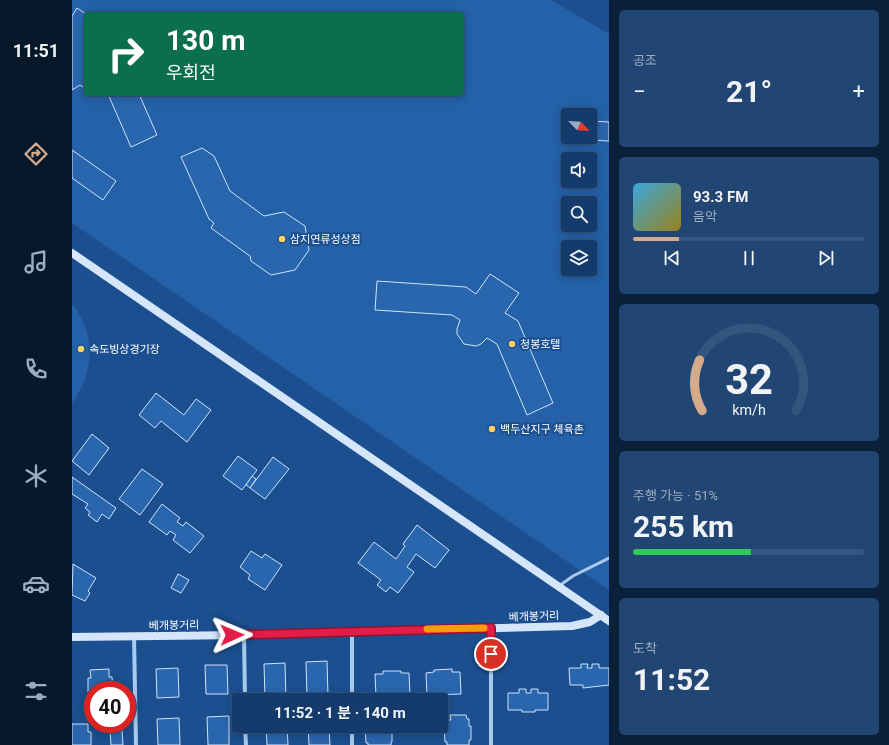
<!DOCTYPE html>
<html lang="ko">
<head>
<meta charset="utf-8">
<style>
	body { margin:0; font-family:Roboto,"Noto Sans KR",sans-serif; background:#214673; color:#f1f3f6; height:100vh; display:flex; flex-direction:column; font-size:15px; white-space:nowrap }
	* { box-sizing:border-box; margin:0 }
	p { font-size:13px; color:#9dadc1 }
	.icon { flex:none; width:22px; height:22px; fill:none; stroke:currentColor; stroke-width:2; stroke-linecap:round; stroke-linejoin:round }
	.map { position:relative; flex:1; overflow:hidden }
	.panel { display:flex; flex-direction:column; gap:10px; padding:10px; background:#0b203b; width:280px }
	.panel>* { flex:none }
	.hud { position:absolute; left:12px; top:12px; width:380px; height:84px; border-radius:4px; box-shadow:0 2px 10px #0003,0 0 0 1px #33557e; background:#0b6e4f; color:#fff; overflow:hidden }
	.needle { width:26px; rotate:115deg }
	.fabs { position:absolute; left:489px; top:108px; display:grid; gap:8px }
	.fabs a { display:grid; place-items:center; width:36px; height:36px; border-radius:4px; background:#143b6b; box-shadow:0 2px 10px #0003,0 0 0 1px #33557e; font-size:20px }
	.speed { position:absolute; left:12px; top:681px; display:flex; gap:8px; font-size:20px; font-weight:700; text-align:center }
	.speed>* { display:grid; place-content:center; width:52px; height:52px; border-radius:50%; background:#143b6b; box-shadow:0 2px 10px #0003,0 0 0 1px #33557e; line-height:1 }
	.speed .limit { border:6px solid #d22; background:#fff; color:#111 }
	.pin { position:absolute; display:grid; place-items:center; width:34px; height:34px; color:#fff; margin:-17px; border:2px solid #fff; border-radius:50%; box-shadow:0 1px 4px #0007 }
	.me { position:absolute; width:44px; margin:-22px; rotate:89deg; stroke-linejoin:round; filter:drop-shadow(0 0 3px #0008) }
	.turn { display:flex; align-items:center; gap:14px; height:84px; padding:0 16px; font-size:18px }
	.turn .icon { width:52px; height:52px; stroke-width:2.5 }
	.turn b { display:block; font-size:28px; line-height:34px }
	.big { font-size:30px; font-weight:700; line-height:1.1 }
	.panel .widget { flex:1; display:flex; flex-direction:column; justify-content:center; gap:6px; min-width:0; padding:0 14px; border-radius:6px; background:#214673 }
	.panel .dial { align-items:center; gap:0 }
	.dial svg { height:104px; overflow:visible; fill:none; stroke:#33557e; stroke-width:7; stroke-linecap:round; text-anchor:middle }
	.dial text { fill:#f1f3f6; stroke:none }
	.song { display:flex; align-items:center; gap:12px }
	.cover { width:48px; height:48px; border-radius:6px; background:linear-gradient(135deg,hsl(200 70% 55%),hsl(50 70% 35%)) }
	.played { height:4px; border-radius:2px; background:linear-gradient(90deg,#d6ab8b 20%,#33557e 20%) }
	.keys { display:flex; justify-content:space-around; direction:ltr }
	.heat { display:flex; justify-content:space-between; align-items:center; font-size:22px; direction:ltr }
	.charge { height:6px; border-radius:3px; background:linear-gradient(90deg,#34c759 51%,#33557e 0) }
	.trip { position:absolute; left:160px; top:693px; width:216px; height:40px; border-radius:4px; background:#143b6b; box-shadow:0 2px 10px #0003,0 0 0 1px #33557e; font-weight:700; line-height:40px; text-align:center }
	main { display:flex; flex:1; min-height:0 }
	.tab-bar { display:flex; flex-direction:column; width:72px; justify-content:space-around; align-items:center; background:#08182b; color:#9dadc1 }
	.tab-bar .icon { width:28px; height:28px }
	.tab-bar .on { color:#d6ab8b }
	.tab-bar b { font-size:18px; color:#f1f3f6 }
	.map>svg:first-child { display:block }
	.green { fill:#2461a8; fill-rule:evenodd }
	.building { fill:#2a66ad; stroke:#cfe3fa }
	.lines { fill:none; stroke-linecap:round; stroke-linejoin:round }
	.lane { stroke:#a9c9ee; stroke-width:3 }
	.street { stroke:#a9c9ee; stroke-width:4 }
	.secondary { stroke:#d6e6fa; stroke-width:8 }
	.route-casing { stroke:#92132f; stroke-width:10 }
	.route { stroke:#e11d48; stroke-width:7 }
	.slow { stroke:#f59e0b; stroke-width:7 }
	.poi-dot { fill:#ffd166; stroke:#1b4f8f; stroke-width:1.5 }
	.labels { text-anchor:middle; stroke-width:4; stroke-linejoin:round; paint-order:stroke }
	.poi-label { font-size:11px; fill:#fff; stroke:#1b4f8f; text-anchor:start }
	.street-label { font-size:11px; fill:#fff; stroke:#1b4f8f }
</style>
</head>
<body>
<main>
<nav class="tab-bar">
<b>11:51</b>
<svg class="icon on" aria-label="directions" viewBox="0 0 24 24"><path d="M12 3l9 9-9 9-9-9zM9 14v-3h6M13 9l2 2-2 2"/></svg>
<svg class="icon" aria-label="music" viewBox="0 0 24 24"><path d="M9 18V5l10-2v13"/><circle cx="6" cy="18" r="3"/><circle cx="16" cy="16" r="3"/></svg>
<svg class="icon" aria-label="phone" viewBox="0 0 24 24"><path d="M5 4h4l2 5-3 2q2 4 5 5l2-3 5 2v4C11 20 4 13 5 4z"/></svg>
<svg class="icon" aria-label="climate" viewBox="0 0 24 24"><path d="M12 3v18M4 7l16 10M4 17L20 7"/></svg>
<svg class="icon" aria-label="car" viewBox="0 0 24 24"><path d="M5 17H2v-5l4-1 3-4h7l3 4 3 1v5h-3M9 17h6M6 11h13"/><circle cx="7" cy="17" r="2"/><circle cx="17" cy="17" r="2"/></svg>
<svg class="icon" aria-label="filters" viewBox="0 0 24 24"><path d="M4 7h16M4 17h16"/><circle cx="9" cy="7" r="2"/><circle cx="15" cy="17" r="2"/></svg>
</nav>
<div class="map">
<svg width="537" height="745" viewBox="0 0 537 745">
	<rect width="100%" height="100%" fill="#1b4f8f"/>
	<g class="green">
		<path d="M 0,0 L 479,0 L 537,34 L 537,590 L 0,223 ZM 14,14 L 390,14 L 390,94 L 14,94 ZM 496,115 L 518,115 L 518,137 L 496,137 ZM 496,159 L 518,159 L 518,181 L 496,181 ZM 496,203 L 518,203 L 518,225 L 496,225 ZM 496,247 L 518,247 L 518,269 L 496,269 Z"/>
		<path d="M 0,304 C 25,333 22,374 0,403 Z"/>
	</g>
	<g class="building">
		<path d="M 5,8 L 14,14 L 14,89 L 8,85 L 0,90 L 0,16 Z"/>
		<path d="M 36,94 L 67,94 L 85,135 L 59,147 Z"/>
		<path d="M 518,121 L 537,122 L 537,141 L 517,140 L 518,137 Z"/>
		<path d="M 130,148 L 142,156 L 158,191 L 192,216 L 212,212 L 233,226 L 237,250 L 223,270 L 199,275 L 179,261 L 178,256 L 139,228 L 142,223 L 137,219 L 109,157 Z"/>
		<path d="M 0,150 L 44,181 L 31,200 L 0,178 Z"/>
		<path d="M 418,274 L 447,293 L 433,313 L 446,321 L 481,403 L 455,415 L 425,344 L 415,338 L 409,344 L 404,346 L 392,344 L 385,334 L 385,329 L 388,320 L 380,315 L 303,310 L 305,281 L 394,287 L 404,294 Z"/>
		<path d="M 84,393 L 112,415 L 124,399 L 139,410 L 115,442 L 89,421 L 83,428 L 67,415 Z"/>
		<path d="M 20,434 L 37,448 L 17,475 L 0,461 Z"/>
		<path d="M 166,456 L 185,470 L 170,490 L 151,476 Z"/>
		<path d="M 201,457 L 217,469 L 193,499 L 178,488 Z"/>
		<path d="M 70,469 L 91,484 L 68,515 L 47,499 Z"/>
		<path d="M 180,476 L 184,479 L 178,488 L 174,485 Z"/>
		<path d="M 0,477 L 44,508 L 37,519 L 30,514 L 25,522 L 16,515 L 18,512 L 13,508 L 16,504 L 0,494 Z"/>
		<path d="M 90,504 L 108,518 L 105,522 L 111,526 L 114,522 L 132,536 L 118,553 L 101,540 L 104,535 L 98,531 L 95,535 L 77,522 Z"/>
		<path d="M 345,525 L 377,550 L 363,568 L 344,554 L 335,567 L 342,572 L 326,593 L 318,587 L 314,592 L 305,585 L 309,580 L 286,563 L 302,542 L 324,559 L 333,546 L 331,544 Z"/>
		<path d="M 179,551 L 190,558 L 193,554 L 210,565 L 193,590 L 176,579 L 178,575 L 168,567 Z"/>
		<path d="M 1,564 L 24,578 L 16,591 L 18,593 L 13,601 L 0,595 Z"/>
		<path d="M 106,574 L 117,580 L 109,593 L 99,588 Z"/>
		<path d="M 255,661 L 256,696 L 235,696 L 234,662 Z"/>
		<path d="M 213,663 L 214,698 L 193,698 L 192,664 Z"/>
		<path d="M 509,664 L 516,664 L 515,668 L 520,668 L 520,664 L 527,664 L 527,668 L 537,668 L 537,685 L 511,688 L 511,685 L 498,685 L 497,668 L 509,668 Z"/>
		<path d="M 133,665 L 155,665 L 156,694 L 134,694 Z"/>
		<path d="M 106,668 L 107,697 L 85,698 L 84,669 Z"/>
		<path d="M 37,669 L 37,677 L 40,677 L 41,690 L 21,690 L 21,699 L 19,699 L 19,693 L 16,692 L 16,678 L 19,678 L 18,670 Z"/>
		<path d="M 380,669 L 380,672 L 388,672 L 389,694 L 355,695 L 354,673 L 362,672 L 362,670 Z"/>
		<path d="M 311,671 L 329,671 L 329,673 L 337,673 L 338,695 L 304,696 L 303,674 L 311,674 Z"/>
		<path d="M 447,689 L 454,689 L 454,693 L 459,693 L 459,689 L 466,689 L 466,693 L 476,693 L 476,710 L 463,710 L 463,712 L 450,712 L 450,710 L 436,710 L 436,693 L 447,693 Z"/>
		<path d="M 378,715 L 394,715 L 395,719 L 397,719 L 397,726 L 399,726 L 399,740 L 397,740 L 397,745 L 375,745 L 375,742 L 373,742 L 372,726 L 375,726 L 374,720 L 379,720 Z"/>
		<path d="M 157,716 L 157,745 L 136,745 L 135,717 Z"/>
		<path d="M 107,718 L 108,745 L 86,745 L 85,719 Z"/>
		<path d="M 0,724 L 16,724 L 16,732 L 19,732 L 19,745 L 0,745 Z"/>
		<path d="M 194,726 L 215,726 L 216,745 L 195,745 Z"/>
		<path d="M 236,726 L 257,726 L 258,745 L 237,745 Z"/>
		<path d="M 296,726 L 318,726 L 320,727 L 320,742 L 319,742 L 319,745 L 296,745 L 296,743 L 294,743 L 293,727 Z"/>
		<path d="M 38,730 L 50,730 L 51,745 L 39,745 Z"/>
	</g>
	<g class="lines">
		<path class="lane" d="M 487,586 L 501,576 L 537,558"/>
		<g class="street">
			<path d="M 280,632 L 280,700"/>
			<path d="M 172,635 L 173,700"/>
			<path d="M 62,637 L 64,745"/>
			<path d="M 173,726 L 174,745"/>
			<path d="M 280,745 L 280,726"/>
			<path d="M 419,745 L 419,628"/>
		</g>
		<g class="secondary">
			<path d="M 0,253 L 537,621"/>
			<path d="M 0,637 L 172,635 L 500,626 L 518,622 L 529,615"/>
		</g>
	</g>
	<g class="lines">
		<g class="route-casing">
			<path id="route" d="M 160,635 L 419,628 L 419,654"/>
		</g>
		<use href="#route" class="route"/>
		<path class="slow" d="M 355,629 L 412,628"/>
	</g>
	<g class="poi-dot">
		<circle cx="210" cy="239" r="4"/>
		<circle cx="440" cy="344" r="4"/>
		<circle cx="9" cy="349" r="4"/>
		<circle cx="420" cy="429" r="4"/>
	</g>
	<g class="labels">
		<g class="poi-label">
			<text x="218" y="243">삼지연류성상점</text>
			<text x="448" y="348">청봉호텔</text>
			<text x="17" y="353">속도빙상경기장</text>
			<text x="428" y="433">백두산지구 체육촌</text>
		</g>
		<g class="street-label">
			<text transform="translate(462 616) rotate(-2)" y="4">베개봉거리</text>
			<text transform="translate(102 625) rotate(-1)" y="4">베개봉거리</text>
		</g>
	</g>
</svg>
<div class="fabs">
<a><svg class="needle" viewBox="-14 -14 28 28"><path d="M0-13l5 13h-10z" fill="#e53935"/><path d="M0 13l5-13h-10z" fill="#9dadc1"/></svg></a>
<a><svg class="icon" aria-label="sound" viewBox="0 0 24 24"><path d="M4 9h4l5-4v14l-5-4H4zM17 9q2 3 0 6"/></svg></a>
<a><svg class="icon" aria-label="search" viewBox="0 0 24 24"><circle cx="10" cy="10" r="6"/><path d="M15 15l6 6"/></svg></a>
<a><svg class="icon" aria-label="layers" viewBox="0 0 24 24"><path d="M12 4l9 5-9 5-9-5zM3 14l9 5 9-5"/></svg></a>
</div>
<div class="speed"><div class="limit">40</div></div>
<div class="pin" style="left:419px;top:654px;background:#d93025"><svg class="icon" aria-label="arrive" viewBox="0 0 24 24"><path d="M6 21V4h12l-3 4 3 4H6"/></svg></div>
<svg class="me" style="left:160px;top:635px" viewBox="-20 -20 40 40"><path d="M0-17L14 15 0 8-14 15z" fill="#e11d48" stroke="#fff" stroke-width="4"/></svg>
<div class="trip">11:52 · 1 분 · 140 m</div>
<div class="hud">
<div class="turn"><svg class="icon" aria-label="right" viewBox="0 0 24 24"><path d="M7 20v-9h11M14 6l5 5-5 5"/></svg><div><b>130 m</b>우회전</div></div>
</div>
</div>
<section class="panel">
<div class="widget"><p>공조</p>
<div class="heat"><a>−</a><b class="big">21°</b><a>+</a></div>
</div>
<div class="widget">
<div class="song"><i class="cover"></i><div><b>93.3 FM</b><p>음악</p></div></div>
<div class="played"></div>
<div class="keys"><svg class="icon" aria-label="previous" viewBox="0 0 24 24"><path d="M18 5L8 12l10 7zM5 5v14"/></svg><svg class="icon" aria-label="pause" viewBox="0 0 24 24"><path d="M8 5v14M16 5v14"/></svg><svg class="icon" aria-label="next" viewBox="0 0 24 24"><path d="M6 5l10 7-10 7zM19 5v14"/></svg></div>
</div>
<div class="widget dial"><svg viewBox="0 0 100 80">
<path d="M14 69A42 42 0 1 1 86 69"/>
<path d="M14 69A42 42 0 0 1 12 30" stroke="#d6ab8b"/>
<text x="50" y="56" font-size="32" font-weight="700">32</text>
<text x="50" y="72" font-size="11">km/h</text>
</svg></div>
<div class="widget"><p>주행 가능 · 51%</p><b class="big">255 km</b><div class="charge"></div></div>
<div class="widget"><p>도착</p><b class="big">11:52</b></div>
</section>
</main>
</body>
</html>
